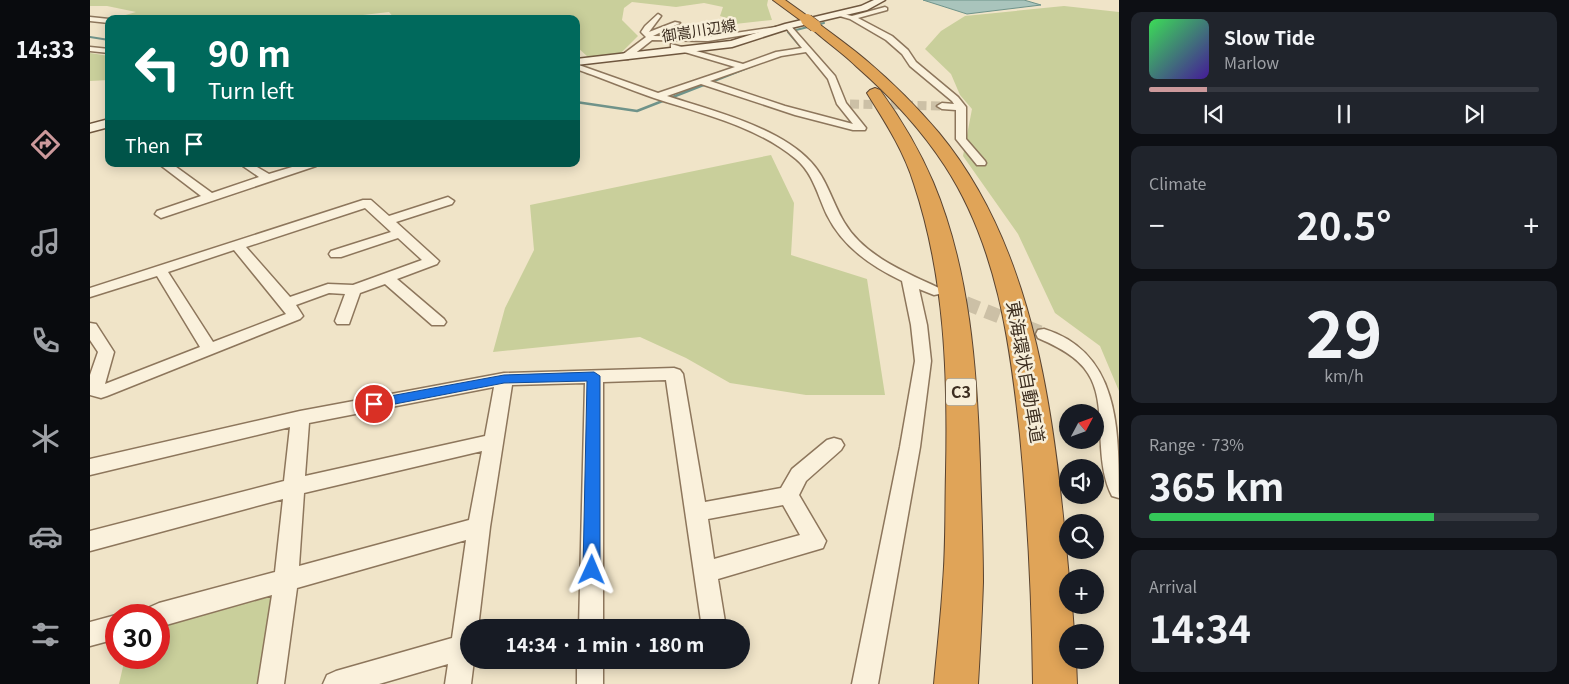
<!DOCTYPE html>
<html lang="en">
<head>
<meta charset="utf-8">
<style>
	body { margin:0; font-family:Georgia,"Noto Sans JP",serif; background:#20242c; color:#f1f3f6; height:100vh; display:flex; flex-direction:column; font-size:19px; white-space:nowrap }
	* { box-sizing:border-box; margin:0 }
	p { font-size:16px; color:#9ea1a6 }
	.icon { flex:none; width:28px; height:28px; fill:none; stroke:currentColor; stroke-width:2; stroke-linecap:round; stroke-linejoin:round }
	.map { position:relative; flex:1; overflow:hidden }
	.sheet { display:flex; flex-direction:column; gap:12px; padding:12px; background:#0d0f14; width:450px }
	.sheet>* { flex:none }
	.top-card { position:absolute; left:15px; top:15px; width:475px; height:152px; border-radius:10px; box-shadow:0 2px 12px #0003; background:#00695c; color:#fff; overflow:hidden }
	.needle { width:32px; rotate:49deg }
	.controls { position:absolute; left:969px; top:404px; display:grid; gap:10px }
	.controls a { display:grid; place-items:center; width:45px; height:45px; border-radius:50%; background:#171b24; box-shadow:0 2px 12px #0003; font-size:25px }
	.speed { position:absolute; left:15px; top:604px; display:flex; gap:10px; font-size:25px; font-weight:700; text-align:center }
	.speed>* { display:grid; place-content:center; width:65px; height:65px; border-radius:50%; background:#171b24; box-shadow:0 2px 12px #0003; line-height:1 }
	.speed .limit { border:8px solid #d22; background:#fff; color:#111 }
	.pin { position:absolute; display:grid; place-items:center; width:42px; height:42px; color:#fff; margin:-21px; border:2px solid #fff; border-radius:50%; box-shadow:0 1px 5px #0007 }
	.me { position:absolute; width:55px; margin:-28px; rotate:1deg; stroke-linejoin:round; filter:drop-shadow(0 0 4px #0008) }
	.turn { display:flex; align-items:center; gap:18px; height:105px; padding:0 20px; font-size:22px }
	.turn .icon { width:65px; height:65px; stroke-width:2.5 }
	.turn b { display:block; font-size:35px; line-height:42px }
	.then { display:flex; align-items:center; height:48px; padding:0 20px; background:#0003; gap:10px; font-size:19px }
	.big { font-size:38px; font-weight:700; line-height:1.1 }
	.sheet .tile { flex:1; display:flex; flex-direction:column; justify-content:center; gap:8px; min-width:0; padding:0 18px; border-radius:10px; background:#20242c }
	.sheet .dial { align-items:center; gap:0 }
	.dial b { font-size:65px; line-height:1 }
	.song { display:flex; align-items:center; gap:15px }
	.cover { width:60px; height:60px; border-radius:8px; background:linear-gradient(135deg,hsl(130 70% 55%),hsl(260 70% 35%)) }
	.played { height:5px; border-radius:2px; background:linear-gradient(90deg,#cc999b 15%,#363941 15%) }
	.keys { display:flex; justify-content:space-around; direction:ltr }
	.heat { display:flex; justify-content:space-between; align-items:center; font-size:28px; direction:ltr }
	.charge { height:8px; border-radius:4px; background:linear-gradient(90deg,#34c759 73%,#363941 0) }
	.trip { position:absolute; left:370px; top:619px; width:290px; height:50px; border-radius:25px; background:#171b24; box-shadow:0 2px 12px #0003; font-weight:700; line-height:50px; text-align:center }
	main { display:flex; flex:1; min-height:0 }
	.tabs { display:flex; flex-direction:column; width:90px; justify-content:space-around; align-items:center; background:#090b0e; color:#9ea1a6 }
	.tabs .icon { width:35px; height:35px }
	.tabs .active { color:#cc999b }
	.tabs b { font-size:22px; color:#f1f3f6 }
	.map>svg:first-child { display:block }
	.green { fill:#c9cf9b }
	.water { fill:#a9c4bc; stroke:#6f938a }
	.lines { fill:none; stroke-linecap:round; stroke-linejoin:round }
	.stream-far1 { stroke:#6f938a; stroke-width:2 }
	.stream { stroke:#6f938a; stroke-width:2.5 }
	.street-tunnel-far1 { stroke:#ccc0a6; stroke-width:9; stroke-dasharray:9 4.5; stroke-linecap:butt }
	.street-tunnel { stroke:#ccc0a6; stroke-width:14; stroke-dasharray:14 8; stroke-linecap:butt }
	.street-casing { stroke:#8d765c; stroke-width:3 }
	.secondary-casing { stroke:#6f573f; stroke-width:3 }
	.highway-casing { stroke:#5b4430; stroke-width:2 }
	.street { fill:#faf1dc; fill-rule:evenodd }
	.secondary { fill:#faf1dc; fill-rule:evenodd }
	.highway { fill:#e0a458; fill-rule:evenodd }
	.highway-bridge-casing { stroke:#5b4430; stroke-width:13; stroke-linecap:butt }
	.highway-bridge { stroke:#e0a458; stroke-width:12 }
	.route { fill:#1a73e8; stroke:#114b97 }
	.labels { text-anchor:middle; stroke-width:5; stroke-linejoin:round; paint-order:stroke }
	.far-street-label { font-size:15px; fill:#3d2e20; stroke:#f7eed8 }
	.shield { fill:#f7eed8; stroke:#756857; stroke-width:1 }
	.shield-label { font-size:16px; font-weight:bold; fill:#3d2e20 }
	.street-label { font-size:18px; fill:#3d2e20; stroke:#f7eed8 }
</style>
</head>
<body>
<main>
<nav class="tabs">
<b>14:33</b>
<svg class="icon active" aria-label="directions" viewBox="0 0 24 24"><path d="M12 3l9 9-9 9-9-9zM9 14v-3h6M13 9l2 2-2 2"/></svg>
<svg class="icon" aria-label="music" viewBox="0 0 24 24"><path d="M9 18V5l10-2v13"/><circle cx="6" cy="18" r="3"/><circle cx="16" cy="16" r="3"/></svg>
<svg class="icon" aria-label="phone" viewBox="0 0 24 24"><path d="M5 4h4l2 5-3 2q2 4 5 5l2-3 5 2v4C11 20 4 13 5 4z"/></svg>
<svg class="icon" aria-label="climate" viewBox="0 0 24 24"><path d="M12 3v18M4 7l16 10M4 17L20 7"/></svg>
<svg class="icon" aria-label="car" viewBox="0 0 24 24"><path d="M5 17H2v-5l4-1 3-4h7l3 4 3 1v5h-3M9 17h6M6 11h13"/><circle cx="7" cy="17" r="2"/><circle cx="17" cy="17" r="2"/></svg>
<svg class="icon" aria-label="filters" viewBox="0 0 24 24"><path d="M4 7h16M4 17h16"/><circle cx="9" cy="7" r="2"/><circle cx="15" cy="17" r="2"/></svg>
</nav>
<div class="map">
<svg width="1029" height="684" viewBox="0 0 1029 684">
	<rect width="100%" height="100%" fill="#f0e4c8"/>
	<g class="green">
		<path d="M 0,0 L 678,0 L 677,5 L 682,20 L 636,25 L 644,20 L 630,16 L 633,7 L 614,3 L 586,7 L 542,2 L 534,8 L 532,20 L 548,36 L 530,54 L 498,57 L 486,46 L 486,19 L 305,19 L 299,12 L 273,15 L 266,19 L 88,19 L 90,17 L 32,16 L 46,12 L 17,6 L 0,6 Z"/>
		<path d="M 974,6 L 1029,12 L 1029,391 L 1010,346 L 965,313 L 928,234 L 873,156 L 882,109 L 870,95 L 861,74 L 835,49 L 851,31 L 875,16 Z"/>
		<path d="M 0,53 L 19,56 L 19,80 L 0,81 Z"/>
		<path d="M 681,155 L 704,203 L 701,255 L 777,279 L 795,395 L 716,395 L 640,383 L 596,358 L 550,337 L 403,352 L 415,308 L 444,250 L 440,205 Z"/>
		<path d="M 189,587 L 175,684 L 29,684 L 35,658 L 69,658 L 69,619 Z"/>
	</g>
	<path class="water" d="M 833,0 L 934,0 L 951,5 L 877,14 Z"/>
	<g class="lines">
		<g class="stream-far1">
			<path d="M 0,37 L 19,40"/>
			<path d="M 708,53 L 715,52 L 698,32 L 734,23"/>
		</g>
		<path class="stream" d="M 486,102 L 547,111 L 667,64"/>
		<path class="street-tunnel-far1" d="M 760,104 L 852,106"/>
		<path class="street-tunnel" d="M 855,295 L 954,334"/>
		<g class="street-casing">
			<g id="street">
				<path d="M 795,7 L 797,8 L 797,10 L 768,18 L 802,36 L 818,50 L 826,62 L 868,97 L 876,107 L 876,139 L 895,161 L 896,163 L 895,165 L 887,165 L 866,139 L 866,110 L 852,109 L 847,106 L 852,103 L 864,104 L 862,101 L 820,66 L 812,54 L 796,40 L 760,19 L 746,15 L 749,13 L 762,16 Z"/>
				<path d="M 568,14 L 571,16 L 559,32 L 585,22 L 590,23 L 563,36 L 618,37 L 700,25 L 745,76 L 756,103 L 776,128 L 775,130 L 763,130 L 705,115 L 611,84 L 577,96 C 621,110 689,127 721,162 C 737,179 742,202 754,222 C 774,256 815,272 849,288 L 851,291 L 849,294 L 844,295 L 829,289 L 837,325 L 841,361 L 830,447 L 788,684 L 762,684 L 810,447 L 825,361 L 821,325 L 812,281 C 781,266 753,247 737,215 C 728,196 723,173 706,159 C 666,126 613,114 564,98 C 538,89 512,78 486,69 L 486,64 L 568,93 L 645,67 L 581,48 L 581,44 L 653,64 L 686,52 L 712,48 L 696,28 L 618,41 L 562,40 L 538,59 L 532,59 L 532,55 L 556,37 L 551,32 L 555,26 ZM 716,52 L 738,79 L 747,104 L 763,124 L 695,106 L 620,81 L 691,56 Z"/>
				<path d="M 0,17 L 19,19 L 19,23 L 0,21 Z"/>
				<path d="M 0,47 L 19,49 L 19,53 L 0,51 Z"/>
				<path d="M 69,164 L 82,164 L 122,193 L 169,177 L 150,164 L 162,164 L 179,174 L 212,164 L 228,164 L 226,166 L 71,218 L 65,214 L 67,211 L 111,196 Z"/>
				<path d="M 358,197 L 364,201 L 362,204 L 306,222 L 349,261 L 347,264 L 307,279 L 354,319 L 356,322 L 354,325 L 342,325 L 295,284 L 270,293 L 259,324 L 247,324 L 245,321 L 255,294 L 239,293 L 206,305 L 213,316 L 210,319 L 17,396 L 11,398 L 0,395 L 0,375 L 8,352 L 0,340 L 0,323 L 6,324 L 24,352 L 15,384 L 110,347 L 67,276 L 0,297 L 0,288 L 273,200 L 281,200 L 299,216 ZM 275,208 L 301,232 L 241,251 L 239,254 L 241,257 L 251,257 L 308,238 L 332,260 L 263,285 L 238,284 L 200,297 L 156,247 ZM 144,250 L 196,314 L 123,342 L 78,272 Z"/>
				<path d="M 954,329 C 1029,352 1029,428 1029,498 L 1022,496 C 1014,481 1012,463 1011,447 C 1009,387 1009,364 948,338 L 946,334 L 948,330 Z"/>
				<path d="M 584,368 L 590,370 L 593,374 L 615,502 L 691,488 L 702,469 L 737,440 L 744,438 L 751,440 L 754,445 L 751,450 L 716,481 L 709,495 L 736,541 L 733,548 L 628,579 L 636,628 L 612,628 L 576,380 L 513,382 L 513,628 L 489,628 L 495,383 L 422,385 L 400,527 L 388,628 L 379,628 L 379,660 L 384,660 L 381,684 L 355,684 L 358,664 L 289,684 L 233,684 L 237,675 L 246,671 L 362,638 L 376,540 L 207,588 L 194,684 L 168,684 L 182,595 L 69,627 L 69,615 L 57,615 L 60,607 L 69,603 L 185,572 L 193,499 L 0,551 L 0,531 L 194,481 L 200,427 L 0,475 L 0,459 L 210,411 L 414,373 ZM 404,387 L 395,436 L 215,476 L 219,423 ZM 392,451 L 379,520 L 209,566 L 214,493 ZM 693,505 L 710,535 L 624,559 L 618,519 Z"/>
				<path d="M 26,615 L 26,639 L 0,646 L 0,622 Z"/>
				<rect x="487" y="660" width="26" height="24"/>
			</g>
		</g>
		<g class="secondary-casing">
			<g id="secondary">
				<path d="M 784,0 L 795,0 L 777,10 L 701,28 L 642,47 L 486,65 L 486,59 L 641,41 L 695,24 L 771,6 Z"/>
				<path d="M 19,119 L 19,127 L 0,132 L 0,124 Z"/>
			</g>
		</g>
		<g class="highway-casing">
			<g id="highway">
				<path d="M 683,0 L 695,0 L 723,20 L 721,22 L 713,22 Z"/>
				<path d="M 725,22 L 729,24 C 745,36 762,48 777,61 C 803,83 827,107 849,133 C 949,254 965,427 979,578 L 978,578 L 978,605 L 982,605 L 984,632 L 978,632 L 978,660 L 986,660 L 987,684 L 943,684 C 942,601 938,518 930,435 C 920,342 907,246 855,166 C 831,129 800,96 767,67 C 753,53 736,42 721,28 L 719,26 L 721,24 Z"/>
				<path d="M 785,88 L 790,90 C 811,119 829,149 843,182 C 880,270 887,370 890,464 C 891,503 893,543 893,582 C 892,616 890,650 888,684 L 844,684 C 847,650 851,616 853,582 C 856,546 855,509 856,472 C 858,375 855,277 824,184 C 814,151 795,122 777,93 L 780,90 Z"/>
			</g>
		</g>
		<use href="#street" class="street"/>
		<use href="#secondary" class="secondary"/>
		<use href="#highway" class="highway"/>
		<g class="highway-bridge-casing">
			<path id="highway-bridge" d="M 717,20 L 725,26"/>
		</g>
		<use href="#highway-bridge" class="highway-bridge"/>
	</g>
	<path class="route" d="M 504,372 L 510,376 L 510,570 L 507,575 L 502,577 L 496,575 L 493,570 L 497,381 L 414,383 L 284,408 L 280,407 L 278,404 L 280,401 L 284,399 L 414,375 Z"/>
	<g class="labels">
		<g class="far-street-label">
			<text transform="translate(609 31) rotate(-9)" y="5">御嵩川辺線</text>
		</g>
		<rect class="shield" x="856" y="378.5" width="30" height="27" rx="4"/>
		<g class="shield-label">
			<text x="871" y="398">C3</text>
		</g>
		<g class="street-label">
			<text transform="translate(935 372) rotate(80)" y="6">東海環状自動車道</text>
		</g>
	</g>
</svg>
<div class="controls">
<a><svg class="needle" viewBox="-14 -14 28 28"><path d="M0-13l5 13h-10z" fill="#e53935"/><path d="M0 13l5-13h-10z" fill="#9ea1a6"/></svg></a>
<a><svg class="icon" aria-label="sound" viewBox="0 0 24 24"><path d="M4 9h4l5-4v14l-5-4H4zM17 9q2 3 0 6"/></svg></a>
<a><svg class="icon" aria-label="search" viewBox="0 0 24 24"><circle cx="10" cy="10" r="6"/><path d="M15 15l6 6"/></svg></a>
<a>+</a>
<a>−</a>
</div>
<div class="speed"><div class="limit">30</div></div>
<div class="pin" style="left:284px;top:404px;background:#d93025"><svg class="icon" aria-label="arrive" viewBox="0 0 24 24"><path d="M6 21V4h12l-3 4 3 4H6"/></svg></div>
<svg class="me" style="left:502px;top:570px" viewBox="-20 -20 40 40"><path d="M0-17L14 15 0 8-14 15z" fill="#1a73e8" stroke="#fff" stroke-width="4"/></svg>
<div class="trip">14:34 · 1 min · 180 m</div>
<div class="top-card">
<div class="turn"><svg class="icon" aria-label="left" viewBox="0 0 24 24"><path d="M17 20v-9H6M10 6l-5 5 5 5"/></svg><div><b>90 m</b>Turn left</div></div>
<div class="then">Then<svg class="icon" aria-label="arrive" viewBox="0 0 24 24"><path d="M6 21V4h12l-3 4 3 4H6"/></svg></div>
</div>
</div>
<section class="sheet">
<div class="tile">
<div class="song"><i class="cover"></i><div><b>Slow Tide</b><p>Marlow</p></div></div>
<div class="played"></div>
<div class="keys"><svg class="icon" aria-label="previous" viewBox="0 0 24 24"><path d="M18 5L8 12l10 7zM5 5v14"/></svg><svg class="icon" aria-label="pause" viewBox="0 0 24 24"><path d="M8 5v14M16 5v14"/></svg><svg class="icon" aria-label="next" viewBox="0 0 24 24"><path d="M6 5l10 7-10 7zM19 5v14"/></svg></div>
</div>
<div class="tile"><p>Climate</p>
<div class="heat"><a>−</a><b class="big">20.5°</b><a>+</a></div>
</div>
<div class="tile dial"><b>29</b><p>km/h</p></div>
<div class="tile"><p>Range · 73%</p><b class="big">365 km</b><div class="charge"></div></div>
<div class="tile"><p>Arrival</p><b class="big">14:34</b></div>
</section>
</main>
</body>
</html>
